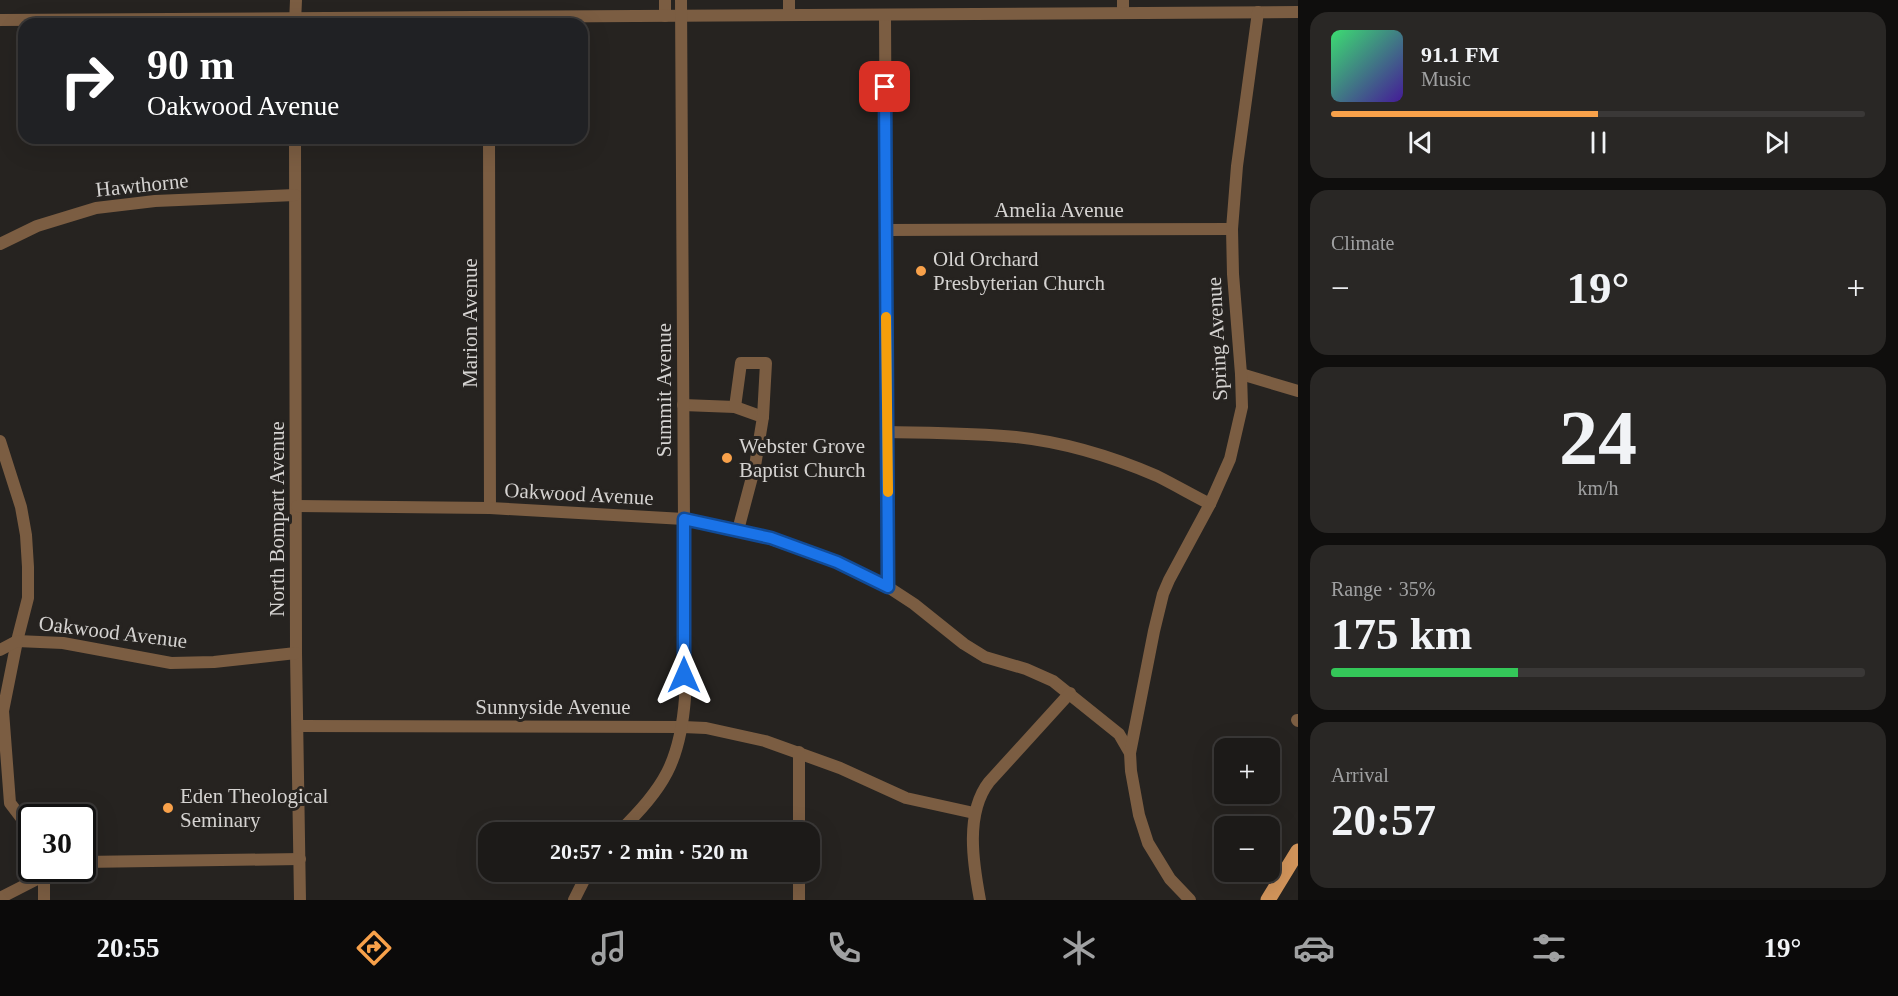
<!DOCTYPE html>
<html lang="en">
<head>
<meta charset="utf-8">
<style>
	body { margin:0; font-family:Georgia,serif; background:#292725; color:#f1f3f6; height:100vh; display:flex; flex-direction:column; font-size:22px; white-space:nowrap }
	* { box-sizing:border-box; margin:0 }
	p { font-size:20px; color:#a0a1a2 }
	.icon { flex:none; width:33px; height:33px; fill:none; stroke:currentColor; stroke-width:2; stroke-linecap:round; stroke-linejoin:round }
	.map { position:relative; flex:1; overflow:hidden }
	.panel { display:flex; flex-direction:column; gap:12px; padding:12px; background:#0f0e0d; width:600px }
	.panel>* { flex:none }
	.top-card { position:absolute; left:18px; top:18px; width:570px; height:126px; border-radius:18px; box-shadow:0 6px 24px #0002,0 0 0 2px #3a3837; background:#202124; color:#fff; overflow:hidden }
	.buttons { position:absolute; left:1214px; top:738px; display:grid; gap:12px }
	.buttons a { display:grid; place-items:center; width:66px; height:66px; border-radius:12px; background:#1c1a18; box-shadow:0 6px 24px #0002,0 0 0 2px #3a3837; font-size:30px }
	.speed { position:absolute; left:18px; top:804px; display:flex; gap:12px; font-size:30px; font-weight:700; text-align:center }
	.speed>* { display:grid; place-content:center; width:78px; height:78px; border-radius:50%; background:#1c1a18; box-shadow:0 6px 24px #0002,0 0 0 2px #3a3837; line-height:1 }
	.speed .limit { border:3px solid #111; border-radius:9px; background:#fff; color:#111 }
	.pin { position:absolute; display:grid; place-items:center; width:51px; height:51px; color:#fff; margin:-26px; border-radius:12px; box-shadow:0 3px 9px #0006 }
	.me { position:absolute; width:66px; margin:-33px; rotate:0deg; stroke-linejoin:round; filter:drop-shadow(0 0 4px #0008) }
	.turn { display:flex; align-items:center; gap:21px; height:126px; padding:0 30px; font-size:27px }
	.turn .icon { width:78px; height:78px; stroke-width:2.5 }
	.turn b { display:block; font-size:42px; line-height:51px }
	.big { font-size:45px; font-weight:600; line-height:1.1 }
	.panel .widget { flex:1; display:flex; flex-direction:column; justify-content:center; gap:9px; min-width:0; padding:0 21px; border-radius:18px; background:#292725 }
	.panel .dial { align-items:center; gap:0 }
	.dial b { font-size:78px; line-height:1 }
	.song { display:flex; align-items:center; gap:18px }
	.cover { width:72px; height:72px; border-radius:9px; background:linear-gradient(135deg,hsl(140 70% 55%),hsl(260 70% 35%)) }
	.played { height:6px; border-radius:3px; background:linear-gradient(90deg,#f8a14a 50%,#3a3837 50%) }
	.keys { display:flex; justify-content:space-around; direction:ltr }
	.heat { display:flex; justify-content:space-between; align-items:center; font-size:33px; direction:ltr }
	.charge { height:9px; border-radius:4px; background:linear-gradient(90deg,#34c759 35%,#3a3837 0) }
	.trip { position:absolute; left:478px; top:822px; width:342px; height:60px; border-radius:18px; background:#1c1a18; box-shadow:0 6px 24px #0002,0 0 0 2px #3a3837; font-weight:600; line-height:60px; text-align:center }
	.dock { display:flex; height:96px; justify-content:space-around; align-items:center; background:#0b0a0a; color:#a0a1a2 }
	.dock .icon { width:42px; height:42px }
	.dock .selected { color:#f8a14a }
	.dock b { font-size:27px; color:#f1f3f6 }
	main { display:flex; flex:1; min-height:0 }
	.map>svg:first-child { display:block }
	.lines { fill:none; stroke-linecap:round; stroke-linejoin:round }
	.minor { stroke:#7b5d42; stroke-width:12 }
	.major { stroke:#d3955b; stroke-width:15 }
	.route-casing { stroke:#114b97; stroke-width:15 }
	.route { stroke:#1a73e8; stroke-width:10 }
	.slow { stroke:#f59e0b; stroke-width:10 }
	.poi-dot { fill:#f8a14a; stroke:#262320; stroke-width:2 }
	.labels { text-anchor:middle; stroke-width:6; stroke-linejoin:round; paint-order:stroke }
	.street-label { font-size:21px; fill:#d5d3d1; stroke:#262320 }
	.poi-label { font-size:21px; fill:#d5d3d1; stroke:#262320; text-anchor:start }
</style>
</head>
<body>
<main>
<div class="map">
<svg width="1298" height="900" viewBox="0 0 1298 900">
	<rect width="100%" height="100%" fill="#262320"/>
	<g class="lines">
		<g class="minor">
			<path d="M 789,0 L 789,15"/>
			<path d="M 1123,0 L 1123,13"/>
			<path d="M 885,15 L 888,587"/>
			<path d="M 665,16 L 665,0"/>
			<path d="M 0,20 L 1298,12"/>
			<path d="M 295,23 L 296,0"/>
			<path d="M 295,138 L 296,653 L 300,900"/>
			<path d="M 489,138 L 490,508"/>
			<path d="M 886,230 L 1232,229"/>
			<path d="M 0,244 L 37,226 L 96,208 L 155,201 L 295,195"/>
			<path d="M 1241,374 L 1298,391"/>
			<path d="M 683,405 L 735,407 L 763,417"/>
			<path d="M 735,407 L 741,363 L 766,363 L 763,417 L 755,466 L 738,530"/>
			<path d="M 887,432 C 930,433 973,433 1016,437 C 1063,442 1113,457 1157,476 C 1175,485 1192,495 1210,504"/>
			<path d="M 0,441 L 21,507 L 26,535 L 28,567 L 28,598 L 17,641 L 3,711 L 10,803 L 32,832"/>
			<path d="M 297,506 L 490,508 L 684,519 L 771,539 L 837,562 L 888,587 L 914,604 L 964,644 L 985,657 L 1026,669 L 1053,681 L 1119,734 L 1130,753 L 1131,771 L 1139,815 L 1148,843 L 1170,879 L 1190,900"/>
			<path d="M 0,650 L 17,641 L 63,643 L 171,663 L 214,662 L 296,653"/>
			<path d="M 1297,720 L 1298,721"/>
			<path d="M 298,726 L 683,727 L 706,728 L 765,741 L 840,768 L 906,798 L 974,813"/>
			<path d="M 799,752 L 799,832"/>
			<path d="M 1130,753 L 1154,631 L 1163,594 L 1169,580 L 1210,504 L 1230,459 L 1242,407 L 1241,374 L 1233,274 L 1232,229 L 1237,166 L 1258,12"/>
			<path d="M 619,832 C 664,787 680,763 685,698 L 681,0"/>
			<path d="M 82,862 L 300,859"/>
			<path d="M 799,872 L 799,900"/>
			<path d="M 0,898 L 49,873 L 55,868"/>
			<path d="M 44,900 L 44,876"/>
			<path d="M 574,900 L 588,872"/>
			<path d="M 980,900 C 973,863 965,813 989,782 L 1070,693"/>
		</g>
		<path class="major" d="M 1268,900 L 1298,851"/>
	</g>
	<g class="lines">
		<g class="route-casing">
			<path id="route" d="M 684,675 L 684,519 L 771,538 L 837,562 L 888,587 L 885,87"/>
		</g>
		<use href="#route" class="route"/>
		<path class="slow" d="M 886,317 L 888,492"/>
	</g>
	<g class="poi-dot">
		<circle cx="921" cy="271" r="6"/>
		<circle cx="727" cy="458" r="6"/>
		<circle cx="168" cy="808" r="6"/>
	</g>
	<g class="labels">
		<g class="street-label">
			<text transform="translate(142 185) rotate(-6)" y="7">Hawthorne</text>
			<text x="1059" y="217">Amelia Avenue</text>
			<text transform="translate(470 323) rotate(-90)" y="7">Marion Avenue</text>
			<text transform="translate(1217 339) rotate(-93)" y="7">Spring Avenue</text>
			<text transform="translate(664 390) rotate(-90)" y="7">Summit Avenue</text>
			<text transform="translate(579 494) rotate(3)" y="7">Oakwood Avenue</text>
			<text transform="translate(277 519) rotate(-90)" y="7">North Bompart Avenue</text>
			<text transform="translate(113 632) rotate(7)" y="7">Oakwood Avenue</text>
			<text x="553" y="714">Sunnyside Avenue</text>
		</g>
		<g class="poi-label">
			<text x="933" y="266">Old Orchard<tspan x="933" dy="24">Presbyterian Church</tspan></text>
			<text x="739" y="453">Webster Grove<tspan x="739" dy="24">Baptist Church</tspan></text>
			<text x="180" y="803">Eden Theological<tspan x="180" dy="24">Seminary</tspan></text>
		</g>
	</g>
</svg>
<div class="buttons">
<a>+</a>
<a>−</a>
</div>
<div class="speed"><div class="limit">30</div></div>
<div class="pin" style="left:885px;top:87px;background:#d93025"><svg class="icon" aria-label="arrive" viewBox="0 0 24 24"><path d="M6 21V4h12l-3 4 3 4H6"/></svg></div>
<svg class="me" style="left:684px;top:675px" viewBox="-20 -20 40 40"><path d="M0-17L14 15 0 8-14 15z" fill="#1a73e8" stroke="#fff" stroke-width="4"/></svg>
<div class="trip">20:57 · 2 min · 520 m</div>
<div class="top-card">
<div class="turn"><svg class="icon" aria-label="right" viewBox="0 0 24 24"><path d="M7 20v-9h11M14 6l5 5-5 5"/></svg><div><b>90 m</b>Oakwood Avenue</div></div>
</div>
</div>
<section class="panel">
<div class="widget">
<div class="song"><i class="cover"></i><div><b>91.1 FM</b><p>Music</p></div></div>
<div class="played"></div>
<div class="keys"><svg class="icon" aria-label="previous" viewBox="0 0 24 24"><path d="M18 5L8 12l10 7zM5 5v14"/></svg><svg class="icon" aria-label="pause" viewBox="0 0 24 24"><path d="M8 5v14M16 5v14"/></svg><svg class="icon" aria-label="next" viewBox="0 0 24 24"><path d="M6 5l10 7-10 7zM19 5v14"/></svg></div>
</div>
<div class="widget"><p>Climate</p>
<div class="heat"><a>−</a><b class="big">19°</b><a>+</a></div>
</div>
<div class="widget dial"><b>24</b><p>km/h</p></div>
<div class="widget"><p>Range · 35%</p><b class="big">175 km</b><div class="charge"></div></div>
<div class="widget"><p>Arrival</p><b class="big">20:57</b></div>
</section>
</main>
<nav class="dock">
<b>20:55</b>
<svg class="icon selected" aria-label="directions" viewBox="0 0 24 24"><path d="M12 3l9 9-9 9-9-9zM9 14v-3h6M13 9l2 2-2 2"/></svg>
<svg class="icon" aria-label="music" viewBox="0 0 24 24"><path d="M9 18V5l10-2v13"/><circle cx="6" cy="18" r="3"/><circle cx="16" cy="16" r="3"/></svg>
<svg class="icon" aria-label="phone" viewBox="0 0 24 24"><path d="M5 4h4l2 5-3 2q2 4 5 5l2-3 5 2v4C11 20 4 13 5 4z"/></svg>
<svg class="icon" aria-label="climate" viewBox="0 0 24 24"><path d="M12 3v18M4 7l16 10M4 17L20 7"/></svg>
<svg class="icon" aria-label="car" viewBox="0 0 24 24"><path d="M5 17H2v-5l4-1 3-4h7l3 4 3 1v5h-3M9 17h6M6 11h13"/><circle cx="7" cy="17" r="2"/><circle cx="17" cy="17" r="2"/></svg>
<svg class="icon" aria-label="filters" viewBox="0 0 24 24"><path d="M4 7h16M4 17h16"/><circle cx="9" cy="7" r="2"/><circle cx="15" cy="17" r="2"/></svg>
<b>19°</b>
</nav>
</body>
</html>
